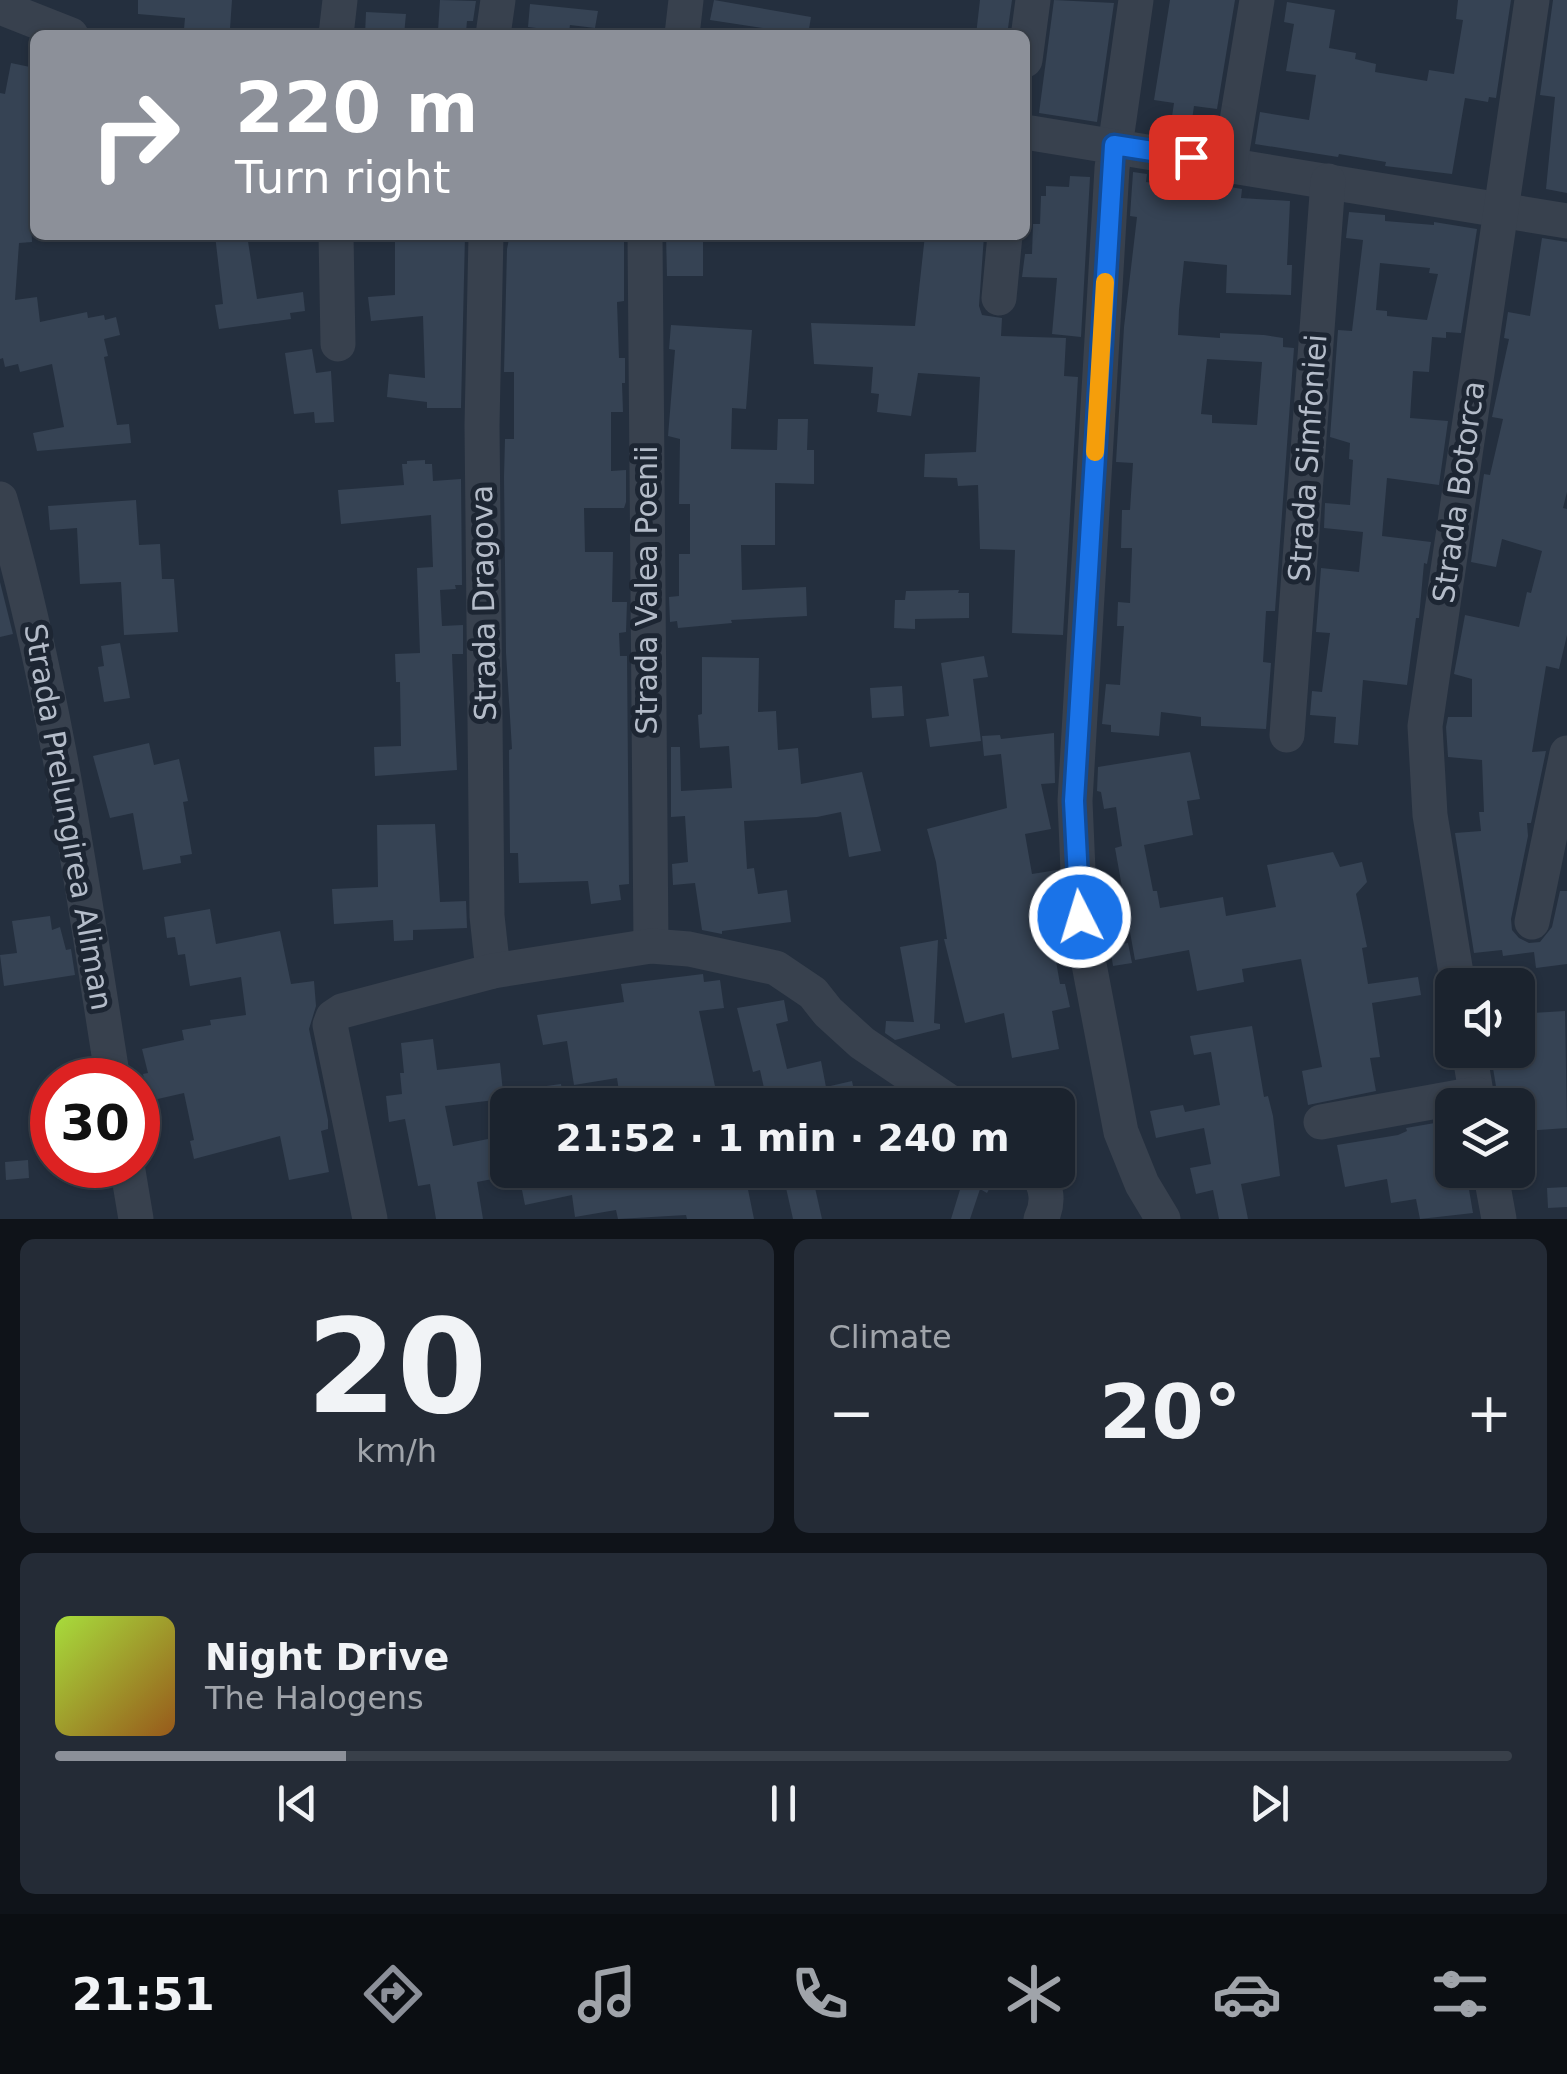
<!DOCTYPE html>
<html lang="en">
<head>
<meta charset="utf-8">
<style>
	body { margin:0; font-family:"DejaVu Sans",sans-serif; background:#242b36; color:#f1f3f6; height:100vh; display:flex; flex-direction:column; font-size:38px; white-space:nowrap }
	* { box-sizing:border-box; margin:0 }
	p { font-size:32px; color:#a0a4aa }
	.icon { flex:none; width:55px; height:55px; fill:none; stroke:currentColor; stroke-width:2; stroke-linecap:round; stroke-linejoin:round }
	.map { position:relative; height:1219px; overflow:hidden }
	.sheet { display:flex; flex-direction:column; gap:20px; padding:20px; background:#0f1319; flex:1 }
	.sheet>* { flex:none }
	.banner { position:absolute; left:30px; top:30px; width:1000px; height:210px; border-radius:15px; box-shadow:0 2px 8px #0004,0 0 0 2px #39404a; background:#8c9099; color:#fff; overflow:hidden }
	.fabs { position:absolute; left:1435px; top:968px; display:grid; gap:20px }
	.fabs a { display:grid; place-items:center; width:100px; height:100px; border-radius:15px; background:#1b232e; box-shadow:0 2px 8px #0004,0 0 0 2px #39404a; font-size:50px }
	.speed { position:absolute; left:30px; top:1058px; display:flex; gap:20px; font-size:50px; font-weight:700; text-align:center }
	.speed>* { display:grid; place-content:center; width:130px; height:130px; border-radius:50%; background:#1b232e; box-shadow:0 2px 8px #0004,0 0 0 2px #39404a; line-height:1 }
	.speed .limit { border:15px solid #d22; background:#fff; color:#111 }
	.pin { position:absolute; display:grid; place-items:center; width:85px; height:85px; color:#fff; margin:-42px; border-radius:20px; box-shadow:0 5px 15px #0006 }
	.me { position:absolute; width:110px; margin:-55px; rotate:355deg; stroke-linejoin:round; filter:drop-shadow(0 0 8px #0008) }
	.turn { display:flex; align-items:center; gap:35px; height:210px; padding:0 40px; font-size:45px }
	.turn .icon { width:130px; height:130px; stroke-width:2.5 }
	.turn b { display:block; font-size:70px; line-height:85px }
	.big { font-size:75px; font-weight:800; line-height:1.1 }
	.sheet .widget { flex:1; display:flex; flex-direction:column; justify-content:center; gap:15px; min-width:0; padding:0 35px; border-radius:15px; background:#242b36 }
	.sheet .dial { align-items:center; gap:0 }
	.dial b { font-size:130px; line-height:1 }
	.song { display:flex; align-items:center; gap:30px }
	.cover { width:120px; height:120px; border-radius:15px; background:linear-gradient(135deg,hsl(80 70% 55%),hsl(30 70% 35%)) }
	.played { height:10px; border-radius:5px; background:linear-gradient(90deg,#8c9099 20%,#39404a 20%) }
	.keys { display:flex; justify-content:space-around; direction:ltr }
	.heat { display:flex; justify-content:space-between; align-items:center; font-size:55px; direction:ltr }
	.sheet .tiles { flex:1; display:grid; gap:20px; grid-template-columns:1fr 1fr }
	.widget:last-child { grid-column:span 2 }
	.trip { position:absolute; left:490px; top:1088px; width:585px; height:100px; border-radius:15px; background:#1b232e; box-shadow:0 2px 8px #0004,0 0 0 2px #39404a; font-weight:800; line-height:100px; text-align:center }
	.menu { display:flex; height:160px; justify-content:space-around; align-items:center; background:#0b0e12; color:#a0a4aa }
	.menu .icon { width:70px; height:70px }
	.menu .active { color:#8c9099 }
	.menu b { font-size:45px; color:#f1f3f6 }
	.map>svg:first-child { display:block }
	.building { fill:#364354; fill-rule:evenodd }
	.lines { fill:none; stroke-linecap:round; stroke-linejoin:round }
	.minor { stroke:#38414e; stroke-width:35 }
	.route-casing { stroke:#114b97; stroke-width:25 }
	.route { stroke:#1a73e8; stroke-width:18 }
	.slow { stroke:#f59e0b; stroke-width:18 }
	.labels { text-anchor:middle; stroke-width:10; stroke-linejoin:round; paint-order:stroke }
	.street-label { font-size:30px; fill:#b4bcc9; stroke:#1d2633 }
</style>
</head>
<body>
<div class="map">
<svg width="1567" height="1219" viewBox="0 0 1567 1219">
	<rect width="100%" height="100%" fill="#242f3e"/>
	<g class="building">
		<path d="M 138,0 L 232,0 L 230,29 L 213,28 L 213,32 L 184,29 L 185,18 L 138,14 Z"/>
		<path d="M 440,0 L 476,1 L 473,21 L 467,21 L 466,32 L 438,31 Z"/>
		<path d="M 714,0 L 811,17 L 808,35 L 710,20 Z"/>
		<path d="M 980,0 L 1012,0 L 1007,35 L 976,35 Z"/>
		<path d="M 1054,0 L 1114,3 L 1097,122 L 1039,113 Z"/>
		<path d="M 1170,0 L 1235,0 L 1217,109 L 1194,106 L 1190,133 L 1170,130 L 1174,103 L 1154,100 Z"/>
		<path d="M 1458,0 L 1511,0 L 1496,98 L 1489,97 L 1488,102 L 1465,98 L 1452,174 L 1385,166 L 1386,162 L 1339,154 L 1338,157 L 1255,144 L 1260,112 L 1309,120 L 1316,75 L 1286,71 L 1294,24 L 1284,22 L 1287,2 L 1335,10 L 1329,48 L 1356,53 L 1355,59 L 1376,64 L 1375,72 L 1427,81 L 1429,70 L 1454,74 L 1463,20 L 1456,19 Z"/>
		<path d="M 1553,0 L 1567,0 L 1567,193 L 1546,189 L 1555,97 L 1540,95 Z"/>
		<path d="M 530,4 L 598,11 L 595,28 L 570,25 L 569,32 L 528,27 Z"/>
		<path d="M 366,12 L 406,14 L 404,35 L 365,35 Z"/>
		<path d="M 11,63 L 35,68 L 35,180 L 30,179 L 28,220 L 31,220 L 32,242 L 19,243 L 15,300 L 37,297 L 40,322 L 87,312 L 88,318 L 104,315 L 105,320 L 116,317 L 120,335 L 104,339 L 108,356 L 104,357 L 117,425 L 129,424 L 131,443 L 37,451 L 33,433 L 64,427 L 52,364 L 20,372 L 18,364 L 5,367 L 3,358 L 0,359 L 0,93 L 5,94 Z"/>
		<path d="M 1133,172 L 1147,174 L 1146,182 L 1205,190 L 1206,183 L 1242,189 L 1241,198 L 1290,201 L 1287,265 L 1292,265 L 1291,295 L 1226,293 L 1227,265 L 1184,261 L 1179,310 L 1178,335 L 1220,338 L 1220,333 L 1264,335 L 1283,338 L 1283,347 L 1294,348 L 1275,611 L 1266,611 L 1263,662 L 1271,663 L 1266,729 L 1201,726 L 1201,717 L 1161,712 L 1159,736 L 1111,732 L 1111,725 L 1102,724 L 1106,684 L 1120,685 L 1124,626 L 1117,626 L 1118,602 L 1130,603 L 1132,548 L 1121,548 L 1122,510 L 1130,510 L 1133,463 L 1116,462 L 1124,327 L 1137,217 L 1130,216 ZM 1207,359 L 1262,362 L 1257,425 L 1212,423 L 1212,415 L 1201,414 Z"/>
		<path d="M 1070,176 L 1090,177 L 1081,337 L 1052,334 L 1057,278 L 1022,277 L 1025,254 L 1032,254 L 1033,224 L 1040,224 L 1041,196 L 1046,196 L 1046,186 L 1069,187 Z"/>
		<path d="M 1349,212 L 1385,215 L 1385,221 L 1434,225 L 1434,222 L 1477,229 L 1461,333 L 1446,332 L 1446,338 L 1432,337 L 1429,372 L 1413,371 L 1410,418 L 1448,421 L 1439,485 L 1387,478 L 1382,536 L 1431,542 L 1427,564 L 1424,563 L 1419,618 L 1416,618 L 1407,685 L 1363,680 L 1358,745 L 1334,743 L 1336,717 L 1310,715 L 1312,691 L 1322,692 L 1330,633 L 1316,632 L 1321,568 L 1359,572 L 1363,532 L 1324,528 L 1325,503 L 1350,505 L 1353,460 L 1349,459 L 1350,443 L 1330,437 L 1338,330 L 1352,331 L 1363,240 L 1346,238 ZM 1380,263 L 1430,268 L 1429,273 L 1438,274 L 1427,320 L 1387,316 L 1387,311 L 1376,310 Z"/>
		<path d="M 215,235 L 247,235 L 257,299 L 303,292 L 305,311 L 290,313 L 291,319 L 219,329 L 215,305 L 223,304 Z"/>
		<path d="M 395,235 L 465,235 L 461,408 L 427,408 L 427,402 L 387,397 L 389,374 L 425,378 L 423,316 L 371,321 L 368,297 L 395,295 Z"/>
		<path d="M 550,235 L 624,235 L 624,301 L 617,302 L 619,358 L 625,358 L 625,383 L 622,383 L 623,412 L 611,412 L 611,471 L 626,470 L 626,502 L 624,508 L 584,508 L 585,552 L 613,552 L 612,602 L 627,602 L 626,632 L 619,633 L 620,656 L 627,656 L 629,884 L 619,885 L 621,900 L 591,904 L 588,881 L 519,883 L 518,853 L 510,853 L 509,750 L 512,749 L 506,653 L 504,477 L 505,439 L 514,439 L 514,372 L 504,372 L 507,249 L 509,239 Z"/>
		<path d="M 666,235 L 703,235 L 703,276 L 667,276 Z"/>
		<path d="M 925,235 L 984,236 L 979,306 L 982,315 L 1002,318 L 1001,336 L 1066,338 L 1064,376 L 1078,377 L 1063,635 L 1012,633 L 1015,550 L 980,549 L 978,485 L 958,486 L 957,478 L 924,477 L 925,454 L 976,452 L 980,377 L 918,373 L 911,416 L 877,412 L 879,394 L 871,393 L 873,367 L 814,364 L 811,323 L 915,326 Z"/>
		<path d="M 1542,238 L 1567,242 L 1567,492 L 1563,508 L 1567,509 L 1567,635 L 1559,669 L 1546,666 L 1532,752 L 1546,751 L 1531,823 L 1527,823 L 1528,836 L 1511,919 L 1512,930 L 1519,938 L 1529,943 L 1540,942 L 1552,927 L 1560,891 L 1567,891 L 1567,964 L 1536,968 L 1534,952 L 1503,956 L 1502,950 L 1474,953 L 1455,833 L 1481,831 L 1479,812 L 1484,812 L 1482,760 L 1448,757 L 1446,727 L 1448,717 L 1472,717 L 1472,679 L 1454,674 L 1465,615 L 1519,627 L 1527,592 L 1531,593 L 1542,551 L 1502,539 L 1496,567 L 1471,562 L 1484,474 L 1490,475 L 1503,419 L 1492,417 L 1509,339 L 1504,338 L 1508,312 L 1530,316 Z"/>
		<path d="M 671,325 L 752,330 L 746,409 L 732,408 L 731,449 L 777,450 L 778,419 L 808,419 L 807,450 L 814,450 L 814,484 L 775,483 L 775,545 L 741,545 L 742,590 L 806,587 L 807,616 L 731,620 L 732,623 L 678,628 L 677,621 L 670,622 L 669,597 L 679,596 L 679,554 L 690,554 L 690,504 L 679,504 L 680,439 L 668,436 L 675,350 L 669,349 Z"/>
		<path d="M 312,349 L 316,373 L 331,371 L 334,422 L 315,423 L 314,412 L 294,414 L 285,353 Z"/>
		<path d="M 425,460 L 425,464 L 432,464 L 433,481 L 461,479 L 462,585 L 455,585 L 456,589 L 440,590 L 442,626 L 463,625 L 463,654 L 452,654 L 457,770 L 375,776 L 374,747 L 401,746 L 400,682 L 396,682 L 395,654 L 420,653 L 417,568 L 433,567 L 431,515 L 341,524 L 338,490 L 404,485 L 402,464 L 407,464 L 407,461 Z"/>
		<path d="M 136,500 L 139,545 L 160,544 L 162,579 L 174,579 L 178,632 L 124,635 L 121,582 L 80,584 L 77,528 L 50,530 L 48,506 Z"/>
		<path d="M 0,582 L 13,634 L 0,637 Z"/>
		<path d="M 959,590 L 958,593 L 969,593 L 969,618 L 915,619 L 915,629 L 894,628 L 895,600 L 905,600 L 906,591 Z"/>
		<path d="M 120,643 L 130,698 L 104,702 L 98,667 L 104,666 L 101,646 Z"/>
		<path d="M 984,656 L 988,677 L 973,679 L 981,741 L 930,747 L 926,719 L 949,716 L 941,663 Z"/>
		<path d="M 702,657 L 759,658 L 758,712 L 776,711 L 778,750 L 798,748 L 801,784 L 862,772 L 881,851 L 849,857 L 841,812 L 817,817 L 744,821 L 747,869 L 754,868 L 758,894 L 787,890 L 791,922 L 722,931 L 722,934 L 702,930 L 695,883 L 673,885 L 672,864 L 688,862 L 685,816 L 671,817 L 671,747 L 680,747 L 681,791 L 732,788 L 729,746 L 700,748 L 698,715 L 702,714 Z"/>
		<path d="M 902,686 L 904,716 L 872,718 L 870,688 Z"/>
		<path d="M 1054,733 L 1055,783 L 1041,784 L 1051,829 L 1025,834 L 1032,874 L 1057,870 L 1059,919 L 1049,921 L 1060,984 L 1065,984 L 1070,1007 L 1052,1011 L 1059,1049 L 1012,1058 L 1004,1013 L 965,1023 L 944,939 L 947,939 L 936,862 L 927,829 L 1007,808 L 1001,754 L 984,756 L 982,736 L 1000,735 L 1001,739 Z"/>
		<path d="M 149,743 L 154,765 L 179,759 L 188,801 L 183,802 L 192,854 L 180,856 L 181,863 L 143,870 L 133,813 L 110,818 L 93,756 Z"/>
		<path d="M 1190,752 L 1200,799 L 1187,801 L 1193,835 L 1144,845 L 1153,891 L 1157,891 L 1160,908 L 1223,897 L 1226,916 L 1276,907 L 1267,865 L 1333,852 L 1340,867 L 1362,862 L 1367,882 L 1356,894 L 1367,947 L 1362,948 L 1368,984 L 1418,977 L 1421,995 L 1372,1003 L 1380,1057 L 1370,1058 L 1376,1091 L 1308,1105 L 1302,1071 L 1322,1067 L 1301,959 L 1242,969 L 1244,982 L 1197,991 L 1189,950 L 1135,960 L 1115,848 L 1122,846 L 1116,807 L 1104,809 L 1101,792 L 1097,791 L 1098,767 Z"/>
		<path d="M 435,824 L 440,902 L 466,901 L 467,928 L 413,930 L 413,940 L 394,941 L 393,920 L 334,924 L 332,889 L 378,887 L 377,825 Z"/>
		<path d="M 210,909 L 216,944 L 280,931 L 291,984 L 314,981 L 316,1006 L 309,1029 L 328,1120 L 328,1129 L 321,1131 L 329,1172 L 289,1180 L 280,1136 L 194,1159 L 190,1141 L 194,1140 L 184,1093 L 149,1101 L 143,1074 L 148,1073 L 142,1049 L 184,1040 L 182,1030 L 211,1025 L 210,1020 L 246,1015 L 241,977 L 190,986 L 185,954 L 178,955 L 175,937 L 167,938 L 164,917 Z"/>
		<path d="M 50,916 L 52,930 L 60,927 L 66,950 L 71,949 L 75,975 L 4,986 L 0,955 L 17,953 L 12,921 Z"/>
		<path d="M 938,940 L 934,1023 L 940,1024 L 940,1029 L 895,1040 L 885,1033 L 886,1021 L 914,1022 L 900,947 Z"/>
		<path d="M 1128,943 L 1132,963 L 1113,966 L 1110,946 Z"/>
		<path d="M 703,974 L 704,982 L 720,980 L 724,1008 L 699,1011 L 719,1105 L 621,1105 L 617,1078 L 574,1085 L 567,1041 L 543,1045 L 537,1015 L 624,1002 L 621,984 Z"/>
		<path d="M 784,1000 L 788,1021 L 776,1024 L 787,1069 L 821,1061 L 826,1087 L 852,1081 L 857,1105 L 782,1105 L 781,1097 L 804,1092 L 804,1088 L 766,1097 L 760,1070 L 753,1072 L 737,1008 Z"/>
		<path d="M 1565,1011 L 1567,1128 L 1523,1131 L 1518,1105 L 1499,1105 L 1493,1068 L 1518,1067 L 1518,1014 Z"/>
		<path d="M 1252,1026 L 1264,1097 L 1268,1096 L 1273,1116 L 1280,1176 L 1241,1184 L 1248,1219 L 1219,1219 L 1213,1190 L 1196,1194 L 1190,1168 L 1211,1164 L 1204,1128 L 1156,1138 L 1150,1111 L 1183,1105 L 1185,1112 L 1220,1105 L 1211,1052 L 1194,1055 L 1190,1036 Z"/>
		<path d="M 433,1039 L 437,1070 L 500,1063 L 503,1092 L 561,1084 L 564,1105 L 496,1105 L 495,1100 L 445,1106 L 453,1146 L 508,1135 L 508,1176 L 477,1182 L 483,1219 L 436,1219 L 430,1184 L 418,1186 L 405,1119 L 389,1122 L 386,1096 L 402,1094 L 400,1073 L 404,1073 L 401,1043 Z"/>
		<path d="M 1452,1120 L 1452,1174 L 1466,1172 L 1473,1213 L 1420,1219 L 1416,1199 L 1391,1203 L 1387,1179 L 1345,1187 L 1337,1145 L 1398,1135 L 1407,1131 L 1406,1128 Z"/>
		<path d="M 28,1160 L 29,1178 L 6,1180 L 5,1162 Z"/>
		<path d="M 518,1170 L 589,1170 L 590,1177 L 630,1170 L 744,1170 L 754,1219 L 687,1219 L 686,1215 L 618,1219 L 616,1210 L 575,1217 L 572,1195 L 525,1205 Z"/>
		<path d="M 782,1170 L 811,1170 L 822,1219 L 793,1219 Z"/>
		<path d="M 942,1170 L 999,1170 L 987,1193 L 980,1189 L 970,1219 L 951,1219 L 963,1180 Z"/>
		<path d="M 1567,1187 L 1567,1207 L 1548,1208 L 1547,1188 Z"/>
	</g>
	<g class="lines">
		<g class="minor">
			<path d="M 1136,0 L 1112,168 L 1075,801 L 1080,917 L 1121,1132 L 1142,1184 L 1163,1219"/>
			<path d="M 0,7 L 71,35"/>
			<path d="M 336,35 L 340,0"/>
			<path d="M 493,35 L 498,0"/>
			<path d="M 682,35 L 686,0"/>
			<path d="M 1025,60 L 1033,0"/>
			<path d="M 1025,132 L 1567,221"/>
			<path d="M 1230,163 L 1257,0"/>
			<path d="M 336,235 L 338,344"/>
			<path d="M 486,235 L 482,425 L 487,916 L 493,971"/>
			<path d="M 645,235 L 651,946"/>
			<path d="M 999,298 L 1005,235"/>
			<path d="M 0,499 C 55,689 82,885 113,1080"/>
			<path d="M 1287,735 L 1328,181"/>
			<path d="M 1532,922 L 1567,753"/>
			<path d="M 1458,985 L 1430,815 L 1425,726 L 1532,0"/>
			<path d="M 1469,1050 L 1478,1105"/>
			<path d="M 1321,1122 L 1476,1094"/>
			<path d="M 127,1165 L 136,1219"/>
			<path d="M 1037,1170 C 1046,1187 1050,1201 1041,1219"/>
			<path d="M 1490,1170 L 1499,1219"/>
			<path d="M 370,1219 L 330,1025 L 333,1017 L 342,1011 L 493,971 L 651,946 L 689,949 L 776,968 L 813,993 L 828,1012 L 862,1043 L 954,1105"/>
		</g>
	</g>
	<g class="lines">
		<g class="route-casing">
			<path id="route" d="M 1080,917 L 1074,801 L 1114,145 L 1191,157"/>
		</g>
		<use href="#route" class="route"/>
		<path class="slow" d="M 1095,452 L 1105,282"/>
	</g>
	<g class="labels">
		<g class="street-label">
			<text transform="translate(1308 458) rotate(-86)" y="10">Strada Simfoniei</text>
			<text transform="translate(1459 492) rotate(-82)" y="10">Strada Botorca</text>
			<text transform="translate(647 590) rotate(-90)" y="10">Strada Valea Poenii</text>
			<text transform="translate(484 603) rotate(-91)" y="10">Strada Dragova</text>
			<text transform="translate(68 817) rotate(80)" y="10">Strada Prelungirea Aliman</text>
		</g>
	</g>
</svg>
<div class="fabs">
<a><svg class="icon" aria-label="sound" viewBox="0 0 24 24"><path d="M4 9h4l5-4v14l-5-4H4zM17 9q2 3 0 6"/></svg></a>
<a><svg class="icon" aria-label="layers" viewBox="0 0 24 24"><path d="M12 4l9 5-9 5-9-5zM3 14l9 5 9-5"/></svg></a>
</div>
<div class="speed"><div class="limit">30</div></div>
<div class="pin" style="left:1191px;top:157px;background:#d93025"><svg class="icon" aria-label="arrive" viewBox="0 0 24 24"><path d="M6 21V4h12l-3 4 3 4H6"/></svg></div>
<svg class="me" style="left:1080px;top:917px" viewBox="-20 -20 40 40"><circle r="17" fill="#1a73e8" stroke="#fff" stroke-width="3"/><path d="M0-11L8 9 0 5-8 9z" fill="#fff"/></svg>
<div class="trip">21:52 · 1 min · 240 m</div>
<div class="banner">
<div class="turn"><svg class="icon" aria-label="right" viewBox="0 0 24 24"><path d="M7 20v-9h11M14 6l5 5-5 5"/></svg><div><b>220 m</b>Turn right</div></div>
</div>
</div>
<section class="sheet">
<div class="tiles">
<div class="widget dial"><b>20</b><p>km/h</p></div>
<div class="widget"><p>Climate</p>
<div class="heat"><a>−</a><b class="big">20°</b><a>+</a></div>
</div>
<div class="widget">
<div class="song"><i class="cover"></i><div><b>Night Drive</b><p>The Halogens</p></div></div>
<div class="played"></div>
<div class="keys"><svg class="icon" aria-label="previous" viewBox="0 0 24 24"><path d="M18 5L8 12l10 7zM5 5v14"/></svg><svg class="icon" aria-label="pause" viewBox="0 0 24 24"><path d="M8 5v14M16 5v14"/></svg><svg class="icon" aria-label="next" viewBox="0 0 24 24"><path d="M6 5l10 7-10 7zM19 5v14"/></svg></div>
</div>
</div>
</section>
<nav class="menu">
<b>21:51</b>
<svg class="icon active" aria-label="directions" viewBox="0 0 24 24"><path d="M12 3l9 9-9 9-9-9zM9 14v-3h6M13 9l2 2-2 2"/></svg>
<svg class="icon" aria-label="music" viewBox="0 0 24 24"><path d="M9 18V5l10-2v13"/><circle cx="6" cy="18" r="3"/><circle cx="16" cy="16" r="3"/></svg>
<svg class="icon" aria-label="phone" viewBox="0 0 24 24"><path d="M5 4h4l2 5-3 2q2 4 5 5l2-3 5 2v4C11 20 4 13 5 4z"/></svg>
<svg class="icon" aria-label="climate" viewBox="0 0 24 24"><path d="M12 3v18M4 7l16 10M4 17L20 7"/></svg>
<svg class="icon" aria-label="car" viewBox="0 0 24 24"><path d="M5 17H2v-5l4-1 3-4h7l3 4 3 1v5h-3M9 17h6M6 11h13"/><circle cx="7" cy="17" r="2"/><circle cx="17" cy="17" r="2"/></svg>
<svg class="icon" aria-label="filters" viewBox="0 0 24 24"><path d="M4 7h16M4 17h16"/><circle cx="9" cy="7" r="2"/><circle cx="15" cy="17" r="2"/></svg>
</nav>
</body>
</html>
